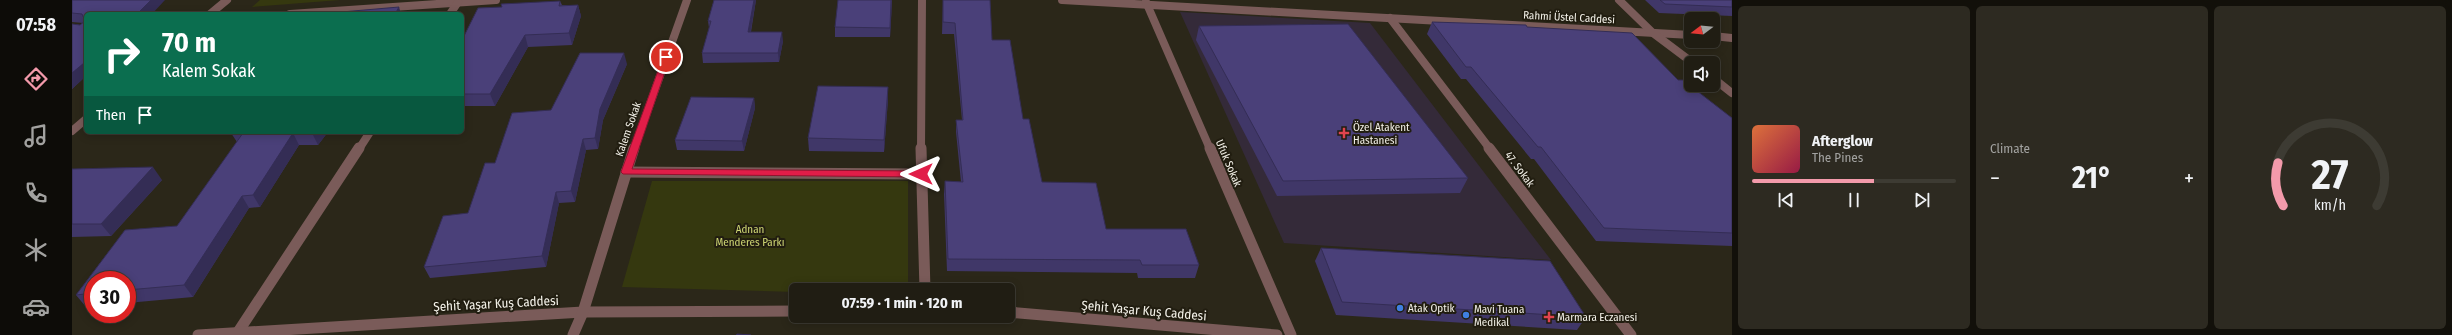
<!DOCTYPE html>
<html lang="en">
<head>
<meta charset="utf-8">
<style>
	body { margin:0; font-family:"Fira Sans Condensed",sans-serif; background:#2d2a21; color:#f1f3f6; height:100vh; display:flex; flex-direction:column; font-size:15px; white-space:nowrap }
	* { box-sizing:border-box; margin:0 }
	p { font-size:13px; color:#a2a2a0 }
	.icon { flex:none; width:22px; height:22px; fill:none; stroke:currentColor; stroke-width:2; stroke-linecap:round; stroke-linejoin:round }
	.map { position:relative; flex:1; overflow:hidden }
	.details { display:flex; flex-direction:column; gap:6px; padding:6px; background:#12100a; width:720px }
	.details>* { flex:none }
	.guide { position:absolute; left:12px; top:12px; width:380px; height:122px; border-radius:6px; box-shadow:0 2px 10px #0003,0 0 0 1px #3d3b33; background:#0b6e4f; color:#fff; overflow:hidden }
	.needle { width:26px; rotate:254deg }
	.fabs { position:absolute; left:1612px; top:12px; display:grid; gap:8px }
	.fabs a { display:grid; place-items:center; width:36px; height:36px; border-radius:6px; background:#201d13; box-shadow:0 2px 10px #0003,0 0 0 1px #3d3b33; font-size:20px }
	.speed { position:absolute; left:12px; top:271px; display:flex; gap:8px; font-size:20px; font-weight:700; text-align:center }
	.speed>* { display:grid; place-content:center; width:52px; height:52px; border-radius:50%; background:#201d13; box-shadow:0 2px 10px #0003,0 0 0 1px #3d3b33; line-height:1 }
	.speed .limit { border:6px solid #d22; background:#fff; color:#111 }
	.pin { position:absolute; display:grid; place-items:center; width:34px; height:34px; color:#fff; margin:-17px; border:2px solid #fff; border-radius:50%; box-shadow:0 1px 4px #0007 }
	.me { position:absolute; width:44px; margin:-22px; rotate:270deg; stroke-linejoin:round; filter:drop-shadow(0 0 3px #0008) }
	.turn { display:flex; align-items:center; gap:14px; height:84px; padding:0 12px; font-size:18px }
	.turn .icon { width:52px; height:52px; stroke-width:2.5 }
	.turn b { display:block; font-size:28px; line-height:34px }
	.then { display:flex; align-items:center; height:38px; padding:0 12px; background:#0003; gap:8px; font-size:15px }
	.big { font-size:30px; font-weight:700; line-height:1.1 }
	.details .tile { flex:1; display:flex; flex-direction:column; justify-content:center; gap:6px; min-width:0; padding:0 14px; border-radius:6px; background:#2d2a21 }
	.details .dial { align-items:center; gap:0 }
	.dial svg { height:104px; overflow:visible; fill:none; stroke:#3d3b33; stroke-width:7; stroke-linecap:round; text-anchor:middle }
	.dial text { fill:#f1f3f6; stroke:none }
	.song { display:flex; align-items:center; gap:12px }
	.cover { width:48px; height:48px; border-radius:6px; background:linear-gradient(135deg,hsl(20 70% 55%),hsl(340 70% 35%)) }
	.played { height:4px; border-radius:2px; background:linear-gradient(90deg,#f39aab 60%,#3d3b33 60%) }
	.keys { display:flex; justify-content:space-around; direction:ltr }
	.heat { display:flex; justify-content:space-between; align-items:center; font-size:22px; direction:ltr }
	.details .tiles { flex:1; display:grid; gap:6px; grid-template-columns:repeat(3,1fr) }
	.trip { position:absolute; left:717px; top:283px; width:226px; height:40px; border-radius:6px; background:#201d13; box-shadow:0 2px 10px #0003,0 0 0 1px #3d3b33; font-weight:700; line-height:40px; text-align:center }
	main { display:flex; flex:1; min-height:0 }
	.dock { display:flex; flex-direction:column; width:72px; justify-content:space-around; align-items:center; background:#0d0c08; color:#a2a2a0 }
	.dock .icon { width:28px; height:28px }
	.dock .current { color:#f39aab }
	.dock b { font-size:18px; color:#f1f3f6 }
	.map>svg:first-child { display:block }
	.medical { fill:#342a39 }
	.green { fill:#35380f }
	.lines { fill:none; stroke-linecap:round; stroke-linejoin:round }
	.minor-far1 { stroke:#7a5b59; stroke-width:8 }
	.minor { stroke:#7a5b59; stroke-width:11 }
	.tertiary { stroke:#7a5b59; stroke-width:8 }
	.wall { fill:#403768 }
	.shaded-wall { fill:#342d55 }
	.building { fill:#4a4079; stroke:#342d55 }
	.route { fill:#e11d48; stroke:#92132f }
	.health-dot { fill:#e0444e; stroke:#211d10; stroke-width:1.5 }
	.shop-dot { fill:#3f7fe0; stroke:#211d10; stroke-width:1.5 }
	.labels { text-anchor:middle; stroke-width:4; stroke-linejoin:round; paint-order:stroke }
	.street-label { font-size:11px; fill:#f3f1e8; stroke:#211d10 }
	.poi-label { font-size:11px; fill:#f3f1e8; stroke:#211d10; text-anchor:start }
	.park-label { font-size:11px; fill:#cfd774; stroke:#211d10 }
	.near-street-label { font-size:13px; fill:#f3f1e8; stroke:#211d10 }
</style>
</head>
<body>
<main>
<nav class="dock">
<b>07:58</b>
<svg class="icon current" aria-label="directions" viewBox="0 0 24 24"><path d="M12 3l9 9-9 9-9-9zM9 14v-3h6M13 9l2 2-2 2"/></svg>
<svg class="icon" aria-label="music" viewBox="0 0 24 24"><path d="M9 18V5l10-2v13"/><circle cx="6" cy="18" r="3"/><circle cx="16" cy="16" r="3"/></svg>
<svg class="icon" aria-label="phone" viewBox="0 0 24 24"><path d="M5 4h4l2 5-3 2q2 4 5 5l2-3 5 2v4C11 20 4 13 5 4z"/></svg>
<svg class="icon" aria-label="climate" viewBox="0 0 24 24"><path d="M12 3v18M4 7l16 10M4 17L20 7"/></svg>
<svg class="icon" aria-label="car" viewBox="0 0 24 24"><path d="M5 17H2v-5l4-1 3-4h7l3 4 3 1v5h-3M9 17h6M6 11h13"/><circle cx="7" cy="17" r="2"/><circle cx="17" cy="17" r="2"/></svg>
</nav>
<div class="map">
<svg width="1660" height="335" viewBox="0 0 1660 335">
	<rect width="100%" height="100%" fill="#2b2719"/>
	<path class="medical" d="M 1108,12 L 1298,23 L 1479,260 L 1212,243 Z"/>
	<g class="green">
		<path d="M 188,0 L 268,0 L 180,7 Z"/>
		<path d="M 580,181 L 836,181 L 836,290 L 724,290 L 724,292 L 550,287 Z"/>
	</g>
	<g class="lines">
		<g class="minor-far1">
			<path d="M 990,0 L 1619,35"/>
			<path d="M 1074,2 L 1138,149"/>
			<path d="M 138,14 L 155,0"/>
			<path d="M 218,14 L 424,0"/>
			<path d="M 378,14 L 386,2"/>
			<path d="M 1318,18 L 1418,149"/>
			<path d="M 1641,36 L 1660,38"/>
			<path d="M 0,131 L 14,119"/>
			<path d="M 287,149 L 298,132"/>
			<path d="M 562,149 L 615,0"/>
			<path d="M 849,149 L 850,0"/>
		</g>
		<g class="minor">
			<path d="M 849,148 L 853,290"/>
			<path d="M 1138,148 L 1219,335"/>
			<path d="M 1417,148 L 1559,335"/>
			<path d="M 554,172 L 849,174"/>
			<path d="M 936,312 L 1205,335"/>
			<path d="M 166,332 L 287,148"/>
			<path d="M 126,335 L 511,312 L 724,311"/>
			<path d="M 501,335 L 511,312 L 562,148"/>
		</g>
		<g class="tertiary">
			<path d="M 1547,0 L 1581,33 L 1621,63"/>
			<path d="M 1641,78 L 1660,93"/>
		</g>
	</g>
	<g class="wall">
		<path d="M 0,0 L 14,14 L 14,76 L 0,89 L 0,24 L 8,25 L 11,23 L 0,22 Z"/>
		<path d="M 642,0 L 684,0 L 679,32 L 711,41 L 707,62 L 631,63 L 630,53 L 637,28 L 636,21 Z"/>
		<path d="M 820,0 L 818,37 L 763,37 L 763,27 Z"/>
		<path d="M 871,0 L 920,40 L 951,119 L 970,182 L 1034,229 L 1127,265 L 1123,278 L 1066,278 L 1065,273 L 875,271 L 872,194 L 873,181 L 889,182 L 884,132 L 884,120 L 890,120 L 882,34 L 870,34 Z"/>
		<path d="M 1573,0 L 1660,0 L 1660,16 L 1587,13 Z"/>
		<path d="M 488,1 L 490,5 L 506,5 L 509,16 L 500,45 L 456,47 L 423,106 L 390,106 L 390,40 L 430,7 Z"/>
		<path d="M 1360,22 L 1455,27 L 1606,80 L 1660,118 L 1660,246 L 1524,241 L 1462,159 L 1459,159 L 1394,79 L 1389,79 L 1355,34 Z"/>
		<path d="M 1127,26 L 1396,178 L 1388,193 L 1205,196 L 1124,40 Z"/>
		<path d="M 555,64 L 531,120 L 526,149 L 514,150 L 503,202 L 487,203 L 474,267 L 358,278 L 352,267 L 396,213 L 423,163 L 479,110 Z"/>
		<path d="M 682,98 L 683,108 L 672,151 L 605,150 L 603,140 Z"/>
		<path d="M 816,99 L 812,152 L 737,151 L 736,138 Z"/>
		<path d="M 160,132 L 256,132 L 246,145 L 227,145 L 188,207 L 177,208 L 121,297 L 55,303 L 55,280 L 21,280 L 21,306 L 14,307 L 4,295 L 53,230 L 105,226 L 165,142 L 159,133 Z"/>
		<path d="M 0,169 L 90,180 L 39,236 L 0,237 Z"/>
		<path d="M 1249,248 L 1514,317 L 1505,330 L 1264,315 L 1243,261 Z"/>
	</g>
	<g class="shaded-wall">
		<path d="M 79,0 L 93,0 L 80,14 L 65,14 Z"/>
		<path d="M 682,0 L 684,0 L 677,41 L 676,32 Z"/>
		<path d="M 820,0 L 820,5 L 818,37 L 818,28 Z"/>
		<path d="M 506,5 L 509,16 L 500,45 L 497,33 Z"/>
		<path d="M 327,7 L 329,14 L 323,14 Z"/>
		<path d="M 710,32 L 711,41 L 707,62 L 706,53 Z"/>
		<path d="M 453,35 L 456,47 L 423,106 L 418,94 Z"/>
		<path d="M 552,53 L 555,64 L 531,120 L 526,149 L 523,138 L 528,109 Z"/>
		<path d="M 12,63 L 14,66 L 14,76 L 0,89 L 0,73 Z"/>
		<path d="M 816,87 L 816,99 L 812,152 L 812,140 Z"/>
		<path d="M 682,98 L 683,108 L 672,151 L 670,141 Z"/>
		<path d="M 241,132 L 256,132 L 246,145 L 240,133 Z"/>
		<path d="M 221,133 L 227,145 L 188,207 L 181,195 Z"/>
		<path d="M 511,139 L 514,150 L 503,202 L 499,191 Z"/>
		<path d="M 81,167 L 90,180 L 39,236 L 29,224 Z"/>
		<path d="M 484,192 L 487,203 L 474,267 L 470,256 Z"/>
		<path d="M 170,196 L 177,208 L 121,297 L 112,285 Z"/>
	</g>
	<g class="building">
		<path d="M 0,0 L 79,0 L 65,14 L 14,14 L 14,63 L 12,63 L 0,73 L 0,24 L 8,25 L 13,21 L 10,14 L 0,13 Z"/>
		<path d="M 642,0 L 682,0 L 676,32 L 710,32 L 706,53 L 630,53 L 639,21 L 636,21 Z"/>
		<path d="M 766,0 L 819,0 L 818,28 L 763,27 Z"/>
		<path d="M 871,0 L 918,0 L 920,40 L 938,40 L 951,119 L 957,119 L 970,182 L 1024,183 L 1034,229 L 1114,229 L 1127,265 L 1070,265 L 1068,260 L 876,259 L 873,181 L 891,182 L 884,120 L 891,120 L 883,23 L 871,22 Z"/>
		<path d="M 1588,0 L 1660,0 L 1660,7 L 1593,4 Z"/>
		<path d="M 488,1 L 487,6 L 506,5 L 497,33 L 453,35 L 418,94 L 390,94 L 390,40 L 406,8 L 430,7 L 429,4 Z"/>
		<path d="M 327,7 L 323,14 L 257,14 L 258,13 Z"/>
		<path d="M 1360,22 L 1454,25 L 1455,27 L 1560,33 L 1606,80 L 1611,80 L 1660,118 L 1660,233 L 1532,228 L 1469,147 L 1466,147 L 1399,67 L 1394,67 Z"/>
		<path d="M 1276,24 L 1396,178 L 1211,181 L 1127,26 Z"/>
		<path d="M 508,53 L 552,53 L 528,109 L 523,138 L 511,139 L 499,191 L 484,192 L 470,256 L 352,267 L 371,216 L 396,213 L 413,163 L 423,163 L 440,113 L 479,110 Z"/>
		<path d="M 746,86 L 816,87 L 812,140 L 736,138 Z"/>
		<path d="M 619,97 L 682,98 L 670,141 L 603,140 Z"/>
		<path d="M 160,132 L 241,132 L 240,133 L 221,133 L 181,195 L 170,196 L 112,285 L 55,290 L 55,280 L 21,280 L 21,293 L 4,295 L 53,230 L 105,226 L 171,133 L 159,133 Z"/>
		<path d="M 81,167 L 29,224 L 0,224 L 0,169 Z"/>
		<path d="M 1249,248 L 1478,261 L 1514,317 L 1270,302 Z"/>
		<path d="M 665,334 L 679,335 L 664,335 Z"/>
	</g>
	<path class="route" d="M 594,55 L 598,57 L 560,169 L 849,171 L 854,174 L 849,177 L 551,174 L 549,172 L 591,57 Z"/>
	<g class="health-dot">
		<path d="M1270 127h4v4h4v4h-4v4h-4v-4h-4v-4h4z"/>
		<path d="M1475 311h4v4h4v4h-4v4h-4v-4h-4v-4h4z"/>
	</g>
	<g class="shop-dot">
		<circle cx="1328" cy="308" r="4"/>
		<circle cx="1394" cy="315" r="4"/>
	</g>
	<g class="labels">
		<g class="street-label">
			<text transform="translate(1497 17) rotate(3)" y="4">Rahmi Üstel Caddesi</text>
			<text transform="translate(556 129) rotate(-71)" y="4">Kalem Sokak</text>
			<text transform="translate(1157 163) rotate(67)" y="4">Ufuk Sokak</text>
			<text transform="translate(1448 169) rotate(53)" y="4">47. Sokak</text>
		</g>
		<g class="poi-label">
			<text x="1281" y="131">Özel Atakent<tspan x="1281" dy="13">Hastanesi</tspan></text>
			<text x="1336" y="312">Atak Optik</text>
			<text x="1402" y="313">Mavi Tuana<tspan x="1402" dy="13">Medikal</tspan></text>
			<text x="1485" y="321">Marmara Eczanesi</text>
		</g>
		<g class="park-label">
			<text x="678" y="233">Adnan<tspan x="678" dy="13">Menderes Parkı</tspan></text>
		</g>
		<g class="near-street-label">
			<text transform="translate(424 303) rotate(-3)" y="5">Şehit Yaşar Kuş Caddesi</text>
			<text transform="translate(1072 310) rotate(5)" y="5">Şehit Yaşar Kuş Caddesi</text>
		</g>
	</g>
</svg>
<div class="fabs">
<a><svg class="needle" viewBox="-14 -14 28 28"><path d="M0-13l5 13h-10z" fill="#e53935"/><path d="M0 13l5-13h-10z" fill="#a2a2a0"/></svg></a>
<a><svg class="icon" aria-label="sound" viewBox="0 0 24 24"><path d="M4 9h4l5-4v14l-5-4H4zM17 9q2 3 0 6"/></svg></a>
</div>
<div class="speed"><div class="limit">30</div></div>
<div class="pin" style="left:594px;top:57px;background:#d93025"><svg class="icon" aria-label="arrive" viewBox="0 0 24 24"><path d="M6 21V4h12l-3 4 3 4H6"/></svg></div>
<svg class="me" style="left:849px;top:174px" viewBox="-20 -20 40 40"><path d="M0-17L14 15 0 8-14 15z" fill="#e11d48" stroke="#fff" stroke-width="4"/></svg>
<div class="trip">07:59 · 1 min · 120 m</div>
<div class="guide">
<div class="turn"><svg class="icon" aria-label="right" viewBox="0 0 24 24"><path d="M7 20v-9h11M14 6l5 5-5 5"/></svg><div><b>70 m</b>Kalem Sokak</div></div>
<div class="then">Then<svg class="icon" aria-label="arrive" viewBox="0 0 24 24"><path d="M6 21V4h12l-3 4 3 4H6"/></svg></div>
</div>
</div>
<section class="details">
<div class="tiles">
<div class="tile">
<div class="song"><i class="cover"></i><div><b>Afterglow</b><p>The Pines</p></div></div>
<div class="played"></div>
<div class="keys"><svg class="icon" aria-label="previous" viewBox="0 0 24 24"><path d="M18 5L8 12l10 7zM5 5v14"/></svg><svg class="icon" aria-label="pause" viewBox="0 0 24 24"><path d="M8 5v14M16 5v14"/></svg><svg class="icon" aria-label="next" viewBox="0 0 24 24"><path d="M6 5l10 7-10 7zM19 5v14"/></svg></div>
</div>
<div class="tile"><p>Climate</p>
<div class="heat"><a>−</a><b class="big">21°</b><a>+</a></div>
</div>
<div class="tile dial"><svg viewBox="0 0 100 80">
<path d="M14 69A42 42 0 1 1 86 69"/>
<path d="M14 69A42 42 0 0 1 10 36" stroke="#f39aab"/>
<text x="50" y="56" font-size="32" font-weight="700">27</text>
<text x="50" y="72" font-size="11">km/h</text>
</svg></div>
</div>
</section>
</main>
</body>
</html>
